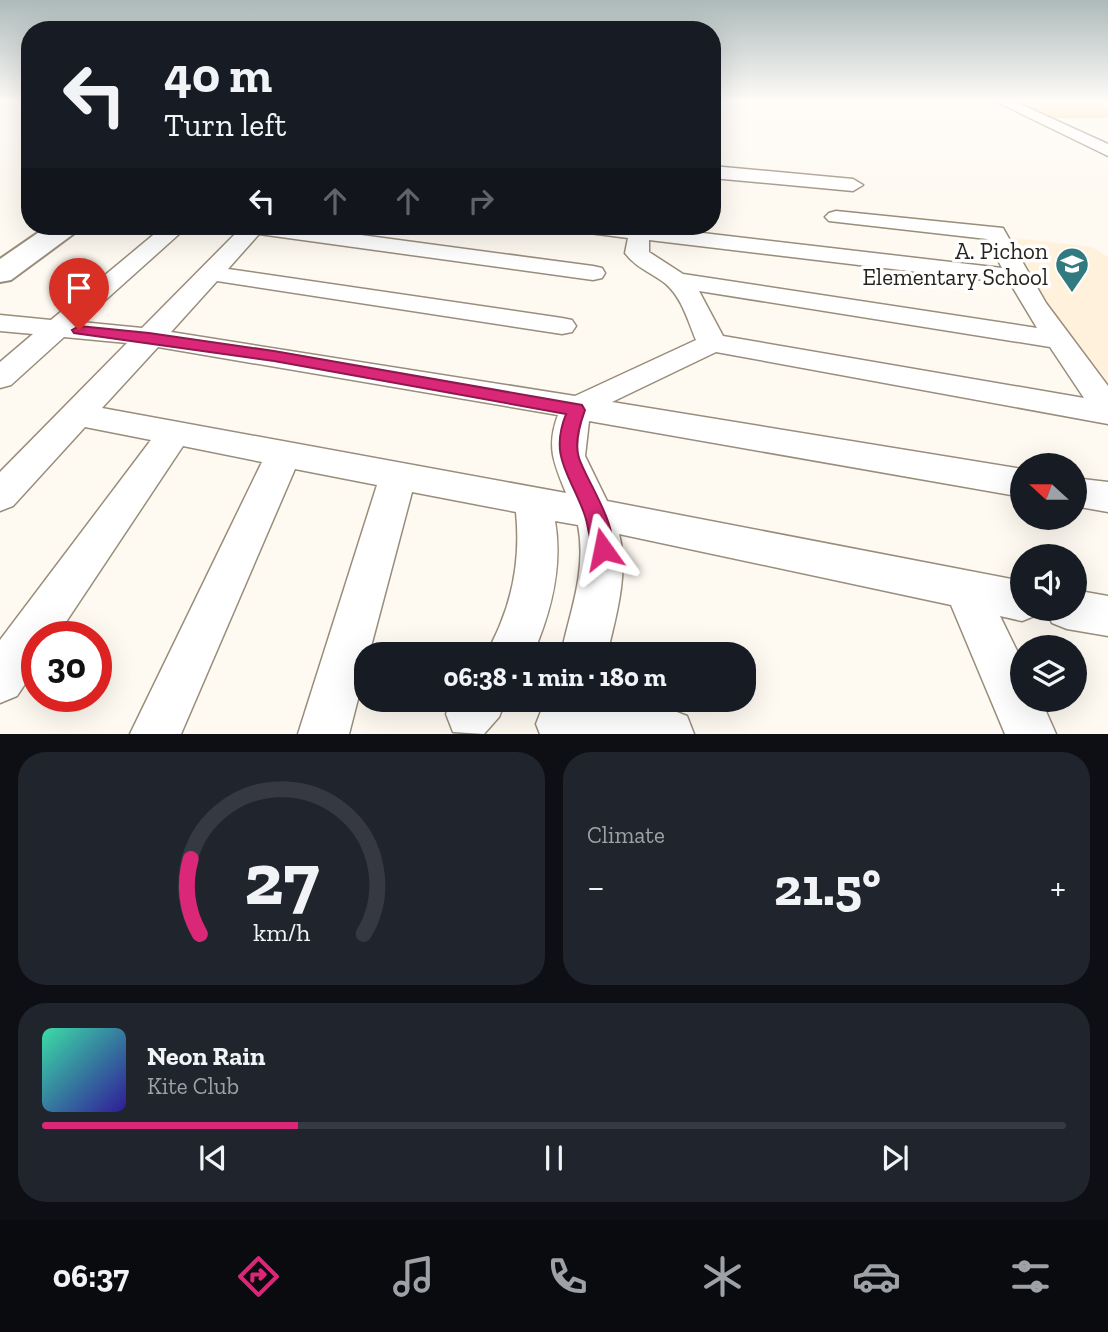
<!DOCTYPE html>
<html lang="en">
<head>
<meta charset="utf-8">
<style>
	body { margin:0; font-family:"Zilla Slab",serif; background:#20242c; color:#f1f3f6; height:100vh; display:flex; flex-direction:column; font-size:26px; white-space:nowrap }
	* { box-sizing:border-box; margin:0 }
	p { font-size:23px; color:#9ea1a6 }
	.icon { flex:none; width:38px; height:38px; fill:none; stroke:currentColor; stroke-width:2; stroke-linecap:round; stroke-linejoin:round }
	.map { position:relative; height:734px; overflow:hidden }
	.drawer { display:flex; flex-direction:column; gap:18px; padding:18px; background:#0d0f14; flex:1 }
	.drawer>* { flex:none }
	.banner { position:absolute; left:21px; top:21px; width:700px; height:214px; border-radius:28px; box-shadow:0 7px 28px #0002; background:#171b24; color:#f1f3f6; overflow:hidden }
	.needle { width:46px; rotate:291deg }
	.fabs { position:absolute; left:1010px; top:453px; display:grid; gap:14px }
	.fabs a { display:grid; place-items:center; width:77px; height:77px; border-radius:50%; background:#171b24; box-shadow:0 7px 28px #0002; font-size:35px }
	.speed { position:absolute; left:21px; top:621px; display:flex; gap:14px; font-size:35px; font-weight:700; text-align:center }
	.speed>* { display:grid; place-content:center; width:91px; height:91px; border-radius:50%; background:#171b24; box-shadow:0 7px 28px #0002; line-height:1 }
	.speed .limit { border:10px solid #d22; background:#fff; color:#111 }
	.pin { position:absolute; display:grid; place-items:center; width:60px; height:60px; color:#fff; margin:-72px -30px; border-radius:50% 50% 50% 0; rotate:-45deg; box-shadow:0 0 7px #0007 }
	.pin .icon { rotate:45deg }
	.me { position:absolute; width:77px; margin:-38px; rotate:348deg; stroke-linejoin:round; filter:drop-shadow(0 0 5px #0008) }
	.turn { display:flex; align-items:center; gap:24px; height:147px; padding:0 28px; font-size:32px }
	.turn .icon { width:91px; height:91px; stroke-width:2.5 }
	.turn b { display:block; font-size:49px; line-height:60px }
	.lanes { display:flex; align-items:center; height:66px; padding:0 28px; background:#0003; justify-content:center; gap:35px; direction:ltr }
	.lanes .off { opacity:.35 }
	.big { font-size:52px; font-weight:800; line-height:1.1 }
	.drawer .card { flex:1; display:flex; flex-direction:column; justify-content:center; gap:10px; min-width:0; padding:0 24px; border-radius:28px; background:#20242c }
	.drawer .dial { align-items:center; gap:0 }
	.dial svg { height:182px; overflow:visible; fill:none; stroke:#363941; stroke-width:7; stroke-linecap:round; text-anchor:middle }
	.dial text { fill:#f1f3f6; stroke:none }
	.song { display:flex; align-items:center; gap:21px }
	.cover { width:84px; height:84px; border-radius:10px; background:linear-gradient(135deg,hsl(160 70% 55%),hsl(250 70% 35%)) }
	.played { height:7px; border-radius:4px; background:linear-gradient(90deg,#db2777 25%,#363941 25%) }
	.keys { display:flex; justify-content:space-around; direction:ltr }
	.heat { display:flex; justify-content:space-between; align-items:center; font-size:38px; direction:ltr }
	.drawer .tiles { flex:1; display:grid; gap:18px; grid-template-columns:1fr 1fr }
	.card:last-child { grid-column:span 2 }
	.trip { position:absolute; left:354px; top:642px; width:402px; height:70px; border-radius:28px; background:#171b24; box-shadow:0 7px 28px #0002; font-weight:800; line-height:70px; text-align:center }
	.tab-bar { display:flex; height:112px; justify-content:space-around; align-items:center; background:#090b0e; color:#9ea1a6 }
	.tab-bar .icon { width:49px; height:49px }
	.tab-bar .active { color:#db2777 }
	.tab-bar b { font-size:32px; color:#f1f3f6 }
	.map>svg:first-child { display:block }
	.built { fill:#fff1dc }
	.green { fill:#fed8a0 }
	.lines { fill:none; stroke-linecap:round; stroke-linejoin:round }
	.minor-casing { stroke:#998d7b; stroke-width:3 }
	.secondary-casing { stroke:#998d7b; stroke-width:4 }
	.minor { fill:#fff; fill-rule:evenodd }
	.secondary { fill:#fff; fill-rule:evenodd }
	.route { fill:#db2777; stroke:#8e194d; stroke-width:2 }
	.labels { text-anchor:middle; stroke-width:7; stroke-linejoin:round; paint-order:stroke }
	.poi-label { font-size:23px; fill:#28231c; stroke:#fff; text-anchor:end }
</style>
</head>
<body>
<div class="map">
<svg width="1108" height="734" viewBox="0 0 1108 734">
	<rect width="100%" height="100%" fill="#fef9f1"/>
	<path class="built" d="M 1004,237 L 1092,247 L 1108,257 L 1108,395 L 1070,349 Z"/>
	<path class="green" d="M 1010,100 L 1108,100 L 1108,118 L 1045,118 Z"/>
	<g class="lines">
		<g class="minor-casing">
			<g id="minor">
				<path d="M 993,100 L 1011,100 L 1108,144 L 1108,156 Z"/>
				<path d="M 712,166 L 853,179 L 863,185 L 853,191 L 712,178 Z"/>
				<path d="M 836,211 L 1003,228 L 1046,303 L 1108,386 L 1108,424 L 716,352 L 612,402 L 1022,469 L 1022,497 L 589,421 L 585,456 L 607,501 L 1022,581 L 1022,609 L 1040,609 L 1037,615 L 1022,621 L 1000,616 L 1022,661 L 1022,700 L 1041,700 L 1056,734 L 1005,734 L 951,605 L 619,534 C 629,572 616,617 607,654 L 561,654 C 570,611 587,571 578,525 L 555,521 C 563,567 551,612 533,654 L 487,654 C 491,644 496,635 500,625 C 515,589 520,551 516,512 L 412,492 L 369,654 L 366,654 L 366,668 L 349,734 L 298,734 L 377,485 L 295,469 L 181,734 L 130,734 L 262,462 L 183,446 L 56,637 L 37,637 L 37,666 L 17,696 L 0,703 L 0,640 L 151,440 L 85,427 L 13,506 L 0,511 L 0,472 L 127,343 L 64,337 L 11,385 L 0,388 L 0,362 L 33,334 L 0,331 L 0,315 L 51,320 L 164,226 L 188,226 L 81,322 L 142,328 L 243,226 L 294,226 L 593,266 L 602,268 L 605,273 L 602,278 L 593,280 L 259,234 L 228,269 L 562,318 L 572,320 L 576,326 L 572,332 L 562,334 L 217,281 L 171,332 L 575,396 L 696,340 C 688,321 682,298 666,284 C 652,273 636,268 625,253 L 628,238 L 574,231 L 571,226 L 643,226 L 1002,268 L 987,239 L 829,221 L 825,217 L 829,213 ZM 649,240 L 1010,283 L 1037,328 L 683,274 L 649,252 ZM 699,291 L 1050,347 L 1084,398 L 723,336 ZM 158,347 L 558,415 C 546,447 554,463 566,493 L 102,408 Z"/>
				<path d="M 1074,478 L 1108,482 L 1108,512 L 1074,506 Z"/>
				<path d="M 1074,590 L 1108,596 L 1108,636 L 1067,629 L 1052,623 L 1045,609 L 1074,609 Z"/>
				<path d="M 452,700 L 506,700 L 499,717 L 484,734 L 453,732 L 446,714 Z"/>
				<path d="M 558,700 L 669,709 L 687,716 L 694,734 L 540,734 L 536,724 L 543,706 Z"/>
			</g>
		</g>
		<g class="secondary-casing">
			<path id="secondary" d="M 48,226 L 80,226 L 76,232 L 11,280 L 0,282 L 0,259 Z"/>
		</g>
		<use href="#minor" class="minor"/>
		<use href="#secondary" class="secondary"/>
	</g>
	<linearGradient id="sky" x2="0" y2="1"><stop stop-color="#adbaba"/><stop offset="0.5" stop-color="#fffcf9"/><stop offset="1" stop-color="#fffcf9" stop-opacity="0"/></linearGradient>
	<rect width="1108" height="202" fill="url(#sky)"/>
	<path class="route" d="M 79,326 L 149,333 L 274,351 L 582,405 L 585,410 C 580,424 574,443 579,458 C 587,482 622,531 610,555 L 603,558 L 595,555 C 589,542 589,526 584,513 C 570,474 549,457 566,414 L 274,361 L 74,333 L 72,330 Z"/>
	<defs>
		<g id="school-pin" transform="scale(1.75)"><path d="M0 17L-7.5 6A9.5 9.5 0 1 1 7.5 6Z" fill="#317a7f" stroke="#fff"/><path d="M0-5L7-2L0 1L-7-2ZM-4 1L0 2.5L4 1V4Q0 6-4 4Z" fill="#fff"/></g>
	</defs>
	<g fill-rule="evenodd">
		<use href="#school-pin" x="1072" y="264"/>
	</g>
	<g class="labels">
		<g class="poi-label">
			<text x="1048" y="259">A. Pichon<tspan x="1048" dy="26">Elementary School</tspan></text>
		</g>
	</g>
</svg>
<div class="fabs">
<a><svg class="needle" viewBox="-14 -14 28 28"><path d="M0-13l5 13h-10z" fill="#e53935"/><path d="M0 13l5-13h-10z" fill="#9ea1a6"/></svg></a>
<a><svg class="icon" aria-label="sound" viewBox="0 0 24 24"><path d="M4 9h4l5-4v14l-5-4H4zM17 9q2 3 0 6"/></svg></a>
<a><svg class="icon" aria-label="layers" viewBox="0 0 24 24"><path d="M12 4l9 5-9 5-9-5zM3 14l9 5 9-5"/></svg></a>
</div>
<div class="speed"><div class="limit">30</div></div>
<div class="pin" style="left:79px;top:330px;background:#d93025"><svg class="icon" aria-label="arrive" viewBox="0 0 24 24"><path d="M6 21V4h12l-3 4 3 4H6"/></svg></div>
<svg class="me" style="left:603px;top:549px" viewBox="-20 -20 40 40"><path d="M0-17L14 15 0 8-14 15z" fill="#db2777" stroke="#fff" stroke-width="4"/></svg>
<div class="trip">06:38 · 1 min · 180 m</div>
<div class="banner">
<div class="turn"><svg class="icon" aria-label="left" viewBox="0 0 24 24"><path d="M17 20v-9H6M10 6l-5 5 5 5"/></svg><div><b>40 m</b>Turn left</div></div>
<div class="lanes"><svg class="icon" aria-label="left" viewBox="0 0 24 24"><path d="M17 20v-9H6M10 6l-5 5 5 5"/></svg><svg class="icon off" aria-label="ahead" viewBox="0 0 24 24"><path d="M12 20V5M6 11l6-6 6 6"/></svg><svg class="icon off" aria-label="ahead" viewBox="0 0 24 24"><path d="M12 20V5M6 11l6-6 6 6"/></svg><svg class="icon off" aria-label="right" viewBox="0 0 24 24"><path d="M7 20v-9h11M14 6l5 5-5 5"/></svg></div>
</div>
</div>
<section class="drawer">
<div class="tiles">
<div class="card dial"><svg viewBox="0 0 100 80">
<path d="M14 69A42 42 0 1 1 86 69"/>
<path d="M14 69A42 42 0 0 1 10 36" stroke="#db2777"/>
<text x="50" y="56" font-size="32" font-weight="700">27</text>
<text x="50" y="72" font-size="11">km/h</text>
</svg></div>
<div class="card"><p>Climate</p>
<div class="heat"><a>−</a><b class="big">21.5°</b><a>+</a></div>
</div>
<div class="card">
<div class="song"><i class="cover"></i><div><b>Neon Rain</b><p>Kite Club</p></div></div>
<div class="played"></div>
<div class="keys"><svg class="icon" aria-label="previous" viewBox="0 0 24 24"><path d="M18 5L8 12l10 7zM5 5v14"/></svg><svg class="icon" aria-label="pause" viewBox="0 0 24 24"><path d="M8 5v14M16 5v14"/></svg><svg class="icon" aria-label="next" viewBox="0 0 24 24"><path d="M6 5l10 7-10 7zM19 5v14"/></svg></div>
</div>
</div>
</section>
<nav class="tab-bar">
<b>06:37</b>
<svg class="icon active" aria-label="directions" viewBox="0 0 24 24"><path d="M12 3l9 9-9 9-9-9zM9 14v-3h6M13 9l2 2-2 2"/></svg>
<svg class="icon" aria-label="music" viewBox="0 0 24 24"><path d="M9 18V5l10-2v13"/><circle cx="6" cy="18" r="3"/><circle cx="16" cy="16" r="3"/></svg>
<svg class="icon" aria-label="phone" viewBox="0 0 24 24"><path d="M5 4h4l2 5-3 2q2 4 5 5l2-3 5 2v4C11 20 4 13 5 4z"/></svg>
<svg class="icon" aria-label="climate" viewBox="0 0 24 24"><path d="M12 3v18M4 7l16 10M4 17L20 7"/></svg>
<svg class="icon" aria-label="car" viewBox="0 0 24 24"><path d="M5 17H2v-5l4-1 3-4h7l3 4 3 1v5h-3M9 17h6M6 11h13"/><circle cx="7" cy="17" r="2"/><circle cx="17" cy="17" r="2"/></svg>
<svg class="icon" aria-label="filters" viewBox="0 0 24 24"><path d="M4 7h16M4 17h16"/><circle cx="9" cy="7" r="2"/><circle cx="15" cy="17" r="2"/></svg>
</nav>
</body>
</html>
